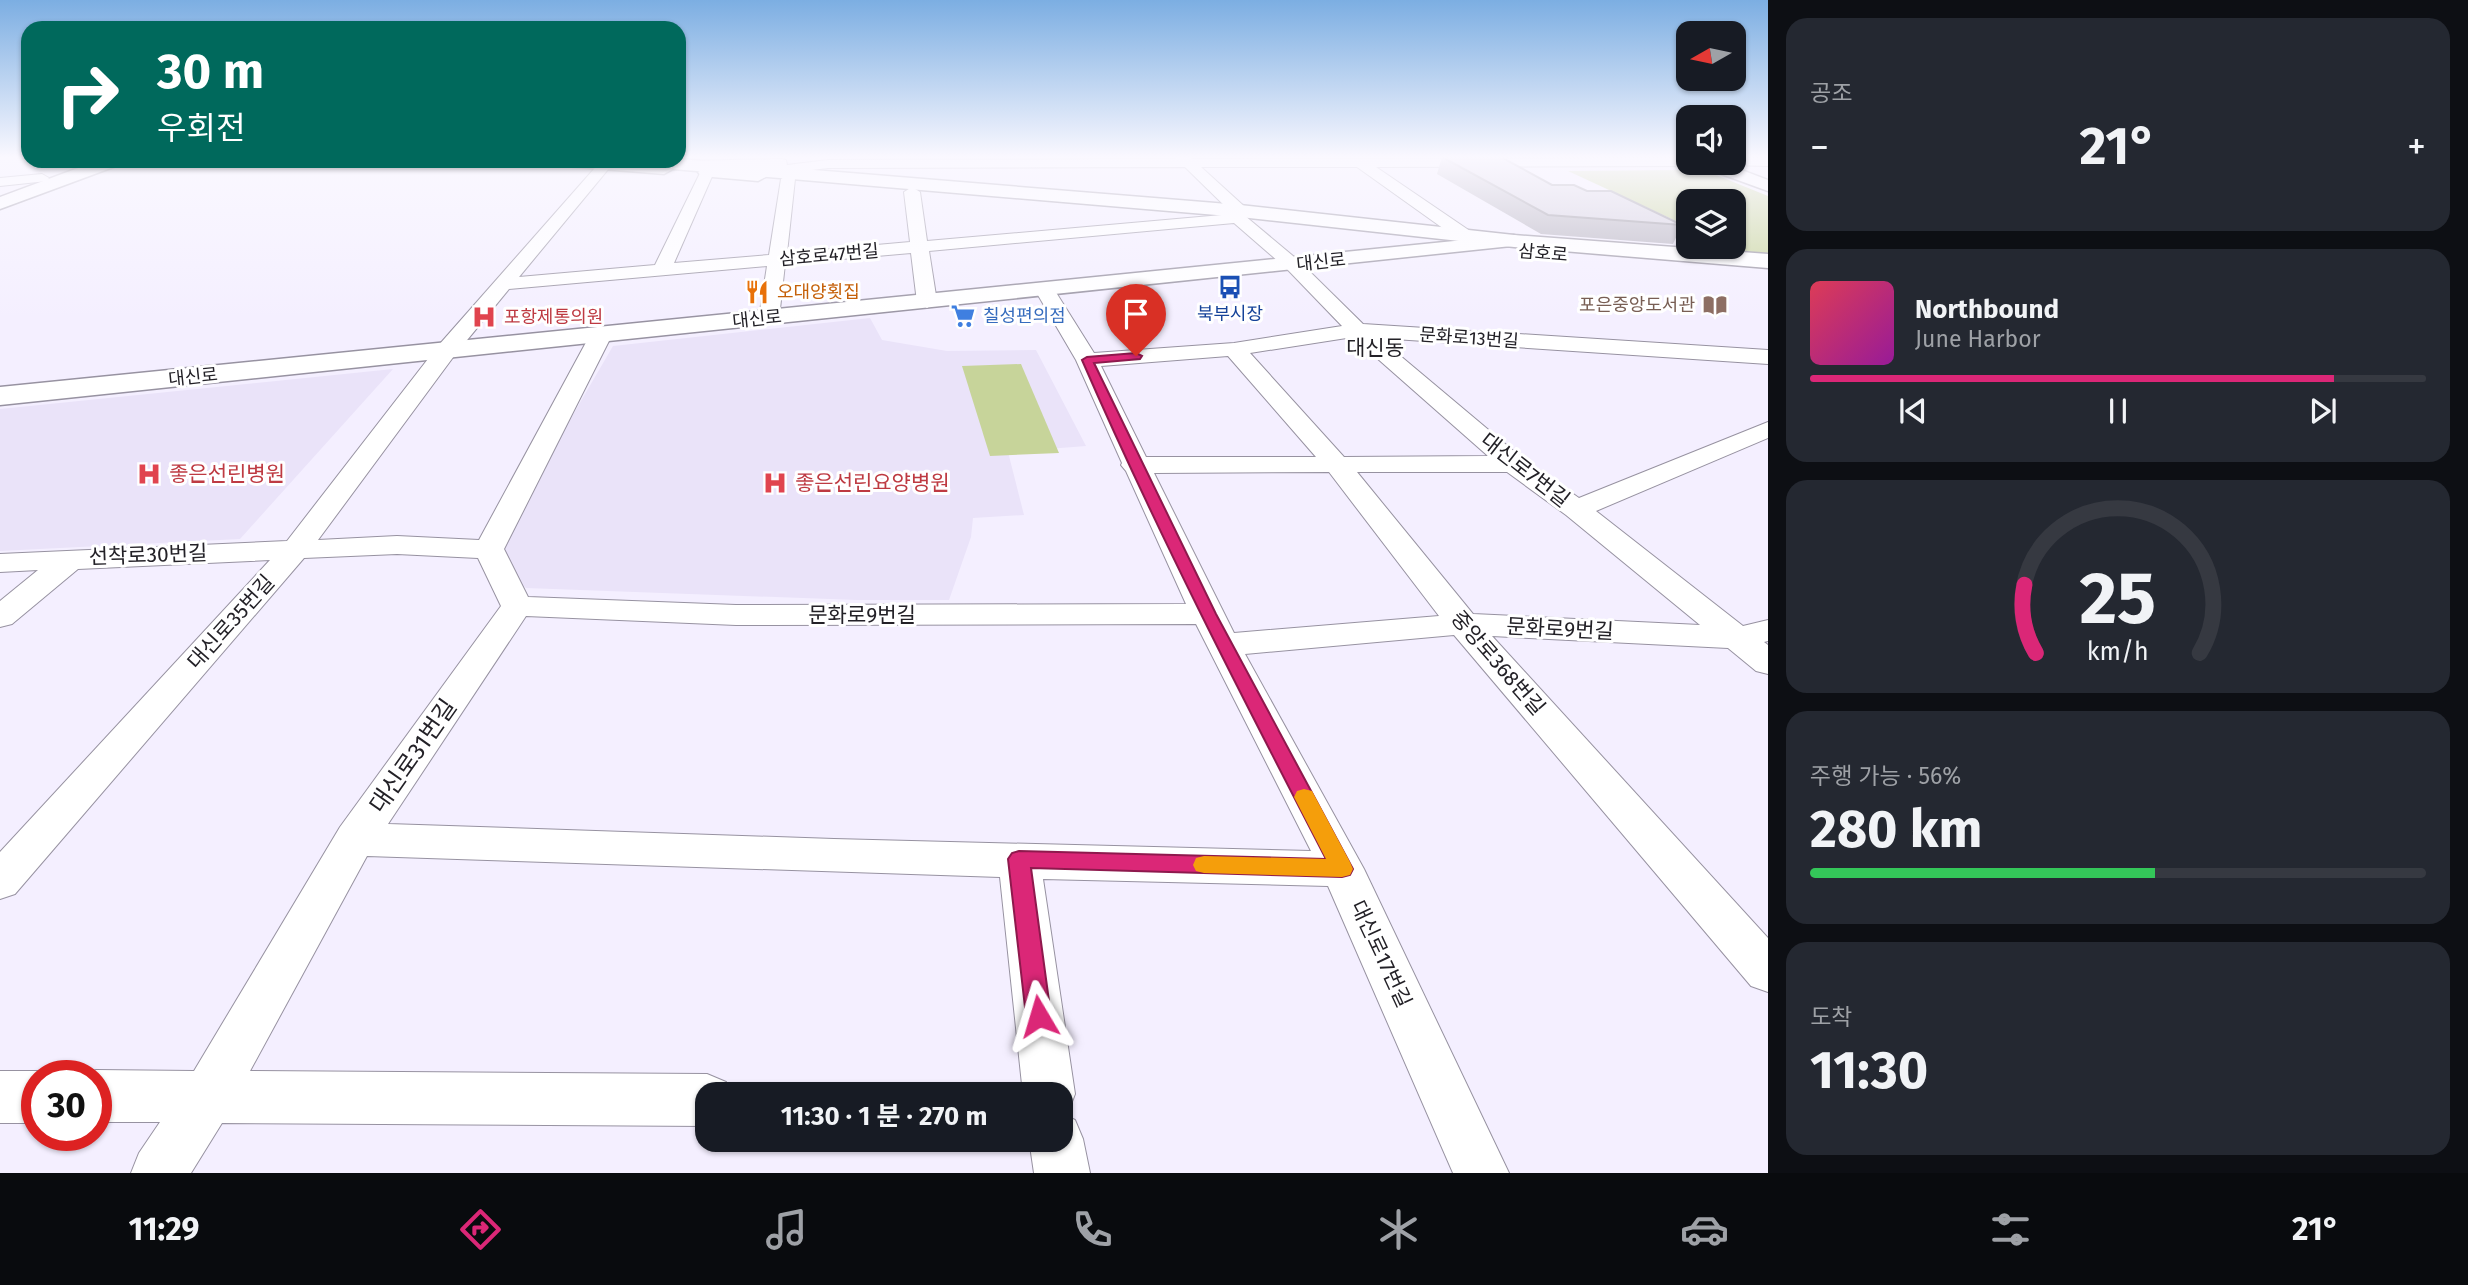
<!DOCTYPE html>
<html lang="ko">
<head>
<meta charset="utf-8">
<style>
	body { margin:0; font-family:"Fira Sans","Noto Sans KR",sans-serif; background:#242831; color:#f1f3f6; height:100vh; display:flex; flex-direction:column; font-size:26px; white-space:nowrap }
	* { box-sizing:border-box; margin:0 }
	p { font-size:23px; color:#9ea1a6 }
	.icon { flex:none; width:38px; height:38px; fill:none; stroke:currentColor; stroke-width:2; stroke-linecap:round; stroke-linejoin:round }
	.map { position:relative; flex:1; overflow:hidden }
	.sheet { display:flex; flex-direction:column; gap:18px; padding:18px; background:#0d0f14; width:700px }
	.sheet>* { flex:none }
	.guide { position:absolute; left:21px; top:21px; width:665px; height:147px; border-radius:21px; box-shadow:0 2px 5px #0004; background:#00695c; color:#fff; overflow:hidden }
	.needle { width:46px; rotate:261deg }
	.buttons { position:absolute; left:1676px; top:21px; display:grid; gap:14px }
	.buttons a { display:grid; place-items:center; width:70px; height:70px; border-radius:14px; background:#171b24; box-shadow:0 2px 5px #0004; font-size:35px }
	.speed { position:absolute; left:21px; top:1060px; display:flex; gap:14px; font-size:35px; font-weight:700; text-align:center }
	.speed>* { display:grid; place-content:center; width:91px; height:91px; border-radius:50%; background:#171b24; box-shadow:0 2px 5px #0004; line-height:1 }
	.speed .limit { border:10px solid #d22; background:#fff; color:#111 }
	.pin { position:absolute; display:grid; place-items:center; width:60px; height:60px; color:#fff; margin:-72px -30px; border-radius:50% 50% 50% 0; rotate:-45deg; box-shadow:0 0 7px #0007 }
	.pin .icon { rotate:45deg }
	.me { position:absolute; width:77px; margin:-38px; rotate:353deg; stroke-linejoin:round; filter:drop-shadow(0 0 5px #0008) }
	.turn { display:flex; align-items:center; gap:24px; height:147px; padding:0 21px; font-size:32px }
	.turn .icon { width:91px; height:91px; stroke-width:2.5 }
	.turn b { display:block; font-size:49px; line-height:60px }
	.big { font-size:52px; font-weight:700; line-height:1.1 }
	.sheet .card { flex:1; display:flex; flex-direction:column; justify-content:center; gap:10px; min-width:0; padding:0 24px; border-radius:21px; background:#242831 }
	.sheet .dial { align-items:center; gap:0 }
	.dial svg { height:182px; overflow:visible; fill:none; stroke:#363941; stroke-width:7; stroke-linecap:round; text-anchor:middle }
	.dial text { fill:#f1f3f6; stroke:none }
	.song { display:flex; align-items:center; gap:21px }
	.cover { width:84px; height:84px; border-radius:10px; background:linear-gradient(135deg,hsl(350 70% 55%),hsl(300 70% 35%)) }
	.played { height:7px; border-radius:4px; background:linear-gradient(90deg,#db2777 85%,#363941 85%) }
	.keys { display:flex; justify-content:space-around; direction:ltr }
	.heat { display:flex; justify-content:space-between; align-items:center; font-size:38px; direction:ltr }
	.charge { height:10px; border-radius:5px; background:linear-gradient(90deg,#34c759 56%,#363941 0) }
	.trip { position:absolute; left:695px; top:1082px; width:378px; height:70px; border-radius:21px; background:#171b24; box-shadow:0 2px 5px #0004; font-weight:700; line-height:70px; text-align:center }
	.dock { display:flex; height:112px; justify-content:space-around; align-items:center; background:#090b0e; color:#9ea1a6 }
	.dock .icon { width:49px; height:49px }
	.dock .active { color:#db2777 }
	.dock b { font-size:32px; color:#f1f3f6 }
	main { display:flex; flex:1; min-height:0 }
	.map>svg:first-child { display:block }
	.built { fill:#eae3f9 }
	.green { fill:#c7d49a }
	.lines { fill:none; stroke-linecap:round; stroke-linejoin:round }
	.street-casing { stroke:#9792a1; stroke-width:2 }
	.secondary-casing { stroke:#9792a1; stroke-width:3 }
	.primary-casing { stroke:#9792a1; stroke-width:3 }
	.street { fill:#fff; fill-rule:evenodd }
	.secondary { fill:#fff; fill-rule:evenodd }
	.primary { fill:#fff; fill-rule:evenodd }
	.wall { fill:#b5b1be }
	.building { fill:#d3cedd; stroke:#94909b; stroke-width:2 }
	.route { fill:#db2777; stroke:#8e194d; stroke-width:2 }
	.slow { fill:#f59e0b }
	.labels { text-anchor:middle; stroke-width:6; stroke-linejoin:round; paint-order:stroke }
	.far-street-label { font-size:18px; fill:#232127; stroke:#fff }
	.far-food-label { font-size:18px; fill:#c56008; stroke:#fff; text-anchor:start }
	.far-education-label { font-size:18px; fill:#785e54; stroke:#fff; text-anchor:end }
	.far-transit-label { font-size:18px; fill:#164399; stroke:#fff }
	.far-shop-label { font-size:18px; fill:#366cbe; stroke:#fff; text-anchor:start }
	.far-health-label { font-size:18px; fill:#be3a42; stroke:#fff; text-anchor:start }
	.far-quarter-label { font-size:21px; fill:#232127; stroke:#fff }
	.street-label { font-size:21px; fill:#232127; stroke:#fff }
	.health-label { font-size:21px; fill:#be3a42; stroke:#fff; text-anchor:start }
	.near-street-label { font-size:24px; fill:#232127; stroke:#fff }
</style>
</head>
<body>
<main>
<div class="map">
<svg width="1768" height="1173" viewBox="0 0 1768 1173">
	<rect width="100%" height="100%" fill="#f4efff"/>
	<g class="built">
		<path d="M 870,318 L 882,340 L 947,351 L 1036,350 L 1086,446 L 1008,452 L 1024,515 L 973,518 L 971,537 L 949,600 L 857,600 L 526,588 L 501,566 L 507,528 L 613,346 Z"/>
		<path d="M 393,369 L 240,539 L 0,551 L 0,409 Z"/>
	</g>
	<g class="green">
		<path d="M 1689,170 L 1706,171 L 1768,196 L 1768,256 L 1747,254 L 1731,247 L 1734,247 L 1734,201 L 1689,201 L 1689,227 L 1568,171 Z"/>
		<path d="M 1021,364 L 1059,453 L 990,456 L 962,366 Z"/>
	</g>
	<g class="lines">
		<g class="street-casing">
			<g id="street">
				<path d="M 1174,156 L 1189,156 L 1192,159 L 1689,158 L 1689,163 L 1695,163 L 1689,166 L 1376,167 L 1470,231 L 1472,235 L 1470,239 L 1458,239 L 1357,167 L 1201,167 L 1246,208 L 1248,211 L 1244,215 L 1299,261 L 1363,324 L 1768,350 L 1768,364 L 1379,338 L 1522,458 L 1579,498 L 1768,422 L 1768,438 L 1596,511 L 1743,626 L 1768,620 L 1768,641 L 1764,642 L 1768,645 L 1768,674 L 1756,671 L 1728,648 L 1492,636 L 1768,938 L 1768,992 L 1751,986 L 1454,635 L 1245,654 L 1364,869 L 1509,1173 L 1453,1173 L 1328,886 L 1043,879 L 1075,1094 L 1068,1112 L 1062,1114 L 1075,1120 L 1083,1139 L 1090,1173 L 1034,1173 L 1029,1139 L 1060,1139 L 1060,1094 L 1023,1094 L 1000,877 L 367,856 L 250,1071 L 707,1074 L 726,1082 L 731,1094 L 707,1094 L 707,1126 L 222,1123 L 191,1173 L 131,1173 L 139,1153 L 160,1122 L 96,1122 L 96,1076 L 81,1076 L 96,1070 L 194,1071 L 340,827 L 501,606 L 478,558 L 397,554 L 304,558 L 15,894 L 0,899 L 0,852 L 270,560 L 78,569 L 12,624 L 0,627 L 0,601 L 38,570 L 0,572 L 0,554 L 287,541 L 438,346 L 601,161 L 615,161 L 519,277 L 655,265 L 702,169 L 682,168 L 680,165 L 687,161 L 781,159 L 786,160 L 787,165 L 828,160 L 1176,159 ZM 1185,167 L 1233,214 L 927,241 L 920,192 L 912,187 L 904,192 L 910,242 L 787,253 L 795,179 L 788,175 L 781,179 L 769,255 L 674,263 L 714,172 L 711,169 L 765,168 L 751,176 L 758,180 L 771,175 L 828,168 ZM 1234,223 L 1287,269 L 1342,326 L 1234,343 L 1094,353 L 1052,286 L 1045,284 L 1035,290 L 1076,360 L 1122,463 L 1121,465 L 1126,471 L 1186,604 L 736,605 L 528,597 L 504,549 L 612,335 L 608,331 L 594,331 L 590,335 L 479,540 L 397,536 L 318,540 L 454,356 L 509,289 L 767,266 L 759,318 L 762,322 L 776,322 L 779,318 L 785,264 L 911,253 L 917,302 L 927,308 L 937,302 L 929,251 ZM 1353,337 L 1488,456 L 1344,457 L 1250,353 ZM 1228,356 L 1316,457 L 1146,457 L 1101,366 ZM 1329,472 L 1439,616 L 1234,633 L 1154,473 ZM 1357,472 L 1507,472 L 1566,515 L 1700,625 L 1473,614 ZM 526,616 L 736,625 L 1196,624 L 1311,851 L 834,839 L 388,824 Z"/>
				<path d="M 1734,158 L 1768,158 L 1768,166 L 1729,165 L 1728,163 L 1734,163 Z"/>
				<path d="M 42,174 L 49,178 L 47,181 L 0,186 L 0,178 Z"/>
				<path d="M 0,1071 L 37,1071 L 50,1076 L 37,1076 L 37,1123 L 0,1123 Z"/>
			</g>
		</g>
		<g class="secondary-casing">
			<g id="secondary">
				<path d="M 97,161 L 121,161 L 119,165 L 0,209 L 0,197 Z"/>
				<path d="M 1700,163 L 1723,163 L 1768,180 L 1768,191 L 1702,167 Z"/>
				<path d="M 707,167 L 758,171 L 767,176 L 758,181 L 701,176 L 698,172 Z"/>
				<path d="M 1514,235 L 1521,237 L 1524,241 L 1521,245 L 0,405 L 0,387 Z"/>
			</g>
		</g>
		<g class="primary-casing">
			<path id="primary" d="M 679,159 L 1240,205 L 1514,235 L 1768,254 L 1768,268 L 1514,247 L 1240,217 L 673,169 L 664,174 L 565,166 L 557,161 Z"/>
		</g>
		<use href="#street" class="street"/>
		<use href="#secondary" class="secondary"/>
		<use href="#primary" class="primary"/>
	</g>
	<path class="wall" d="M 1442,157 L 1552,185 L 1587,191 L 1682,225 L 1673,244 L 1541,234 L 1437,174 Z"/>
	<path class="building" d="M 1442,157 L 1501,157 L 1552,185 L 1574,185 L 1587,191 L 1611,191 L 1682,225 L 1548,215 Z"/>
	<linearGradient id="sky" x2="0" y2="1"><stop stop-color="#7caee2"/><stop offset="0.49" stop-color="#faf8ff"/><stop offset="1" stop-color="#faf8ff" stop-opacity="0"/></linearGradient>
	<rect width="1768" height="320" fill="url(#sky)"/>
	<path class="route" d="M 1136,353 L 1142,356 L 1140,359 L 1094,363 L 1216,614 L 1353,869 L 1350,875 L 1342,877 L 1031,868 L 1051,1016 L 1048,1024 L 1039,1027 L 1030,1024 L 1026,1016 L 1008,859 L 1012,853 L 1019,851 L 1326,859 C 1241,695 1156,530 1082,360 L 1087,357 Z"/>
	<path class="slow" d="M 1304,789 L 1312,791 L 1350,862 L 1353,869 L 1350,875 L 1342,877 L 1204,873 L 1196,871 L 1193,865 L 1196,858 L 1204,856 L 1326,859 L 1294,797 L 1297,791 Z"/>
	<defs>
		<g id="bus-bare" transform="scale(1.89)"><path d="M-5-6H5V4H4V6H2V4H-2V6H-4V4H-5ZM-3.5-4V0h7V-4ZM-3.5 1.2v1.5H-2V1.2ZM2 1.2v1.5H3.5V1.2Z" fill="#1a4fb4" stroke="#fff" stroke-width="2.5" paint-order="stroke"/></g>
		<g id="restaurant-bare" transform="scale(1.89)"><path d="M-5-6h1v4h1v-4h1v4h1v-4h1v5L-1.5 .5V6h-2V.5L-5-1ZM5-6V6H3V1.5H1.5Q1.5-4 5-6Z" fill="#e8710a" stroke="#fff" stroke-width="2.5" paint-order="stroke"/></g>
		<g id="library-bare" transform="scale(1.89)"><path d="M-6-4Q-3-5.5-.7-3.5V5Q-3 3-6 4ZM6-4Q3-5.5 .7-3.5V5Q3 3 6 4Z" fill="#8d6e63" stroke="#fff" stroke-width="2.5" paint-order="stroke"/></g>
		<g id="supermarket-bare" transform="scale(1.89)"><path d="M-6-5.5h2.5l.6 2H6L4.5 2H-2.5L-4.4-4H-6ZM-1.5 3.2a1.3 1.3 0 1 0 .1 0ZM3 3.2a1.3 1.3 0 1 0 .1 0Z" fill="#3f7fe0" stroke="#fff" stroke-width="2.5" paint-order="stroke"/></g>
		<g id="hospital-bare" transform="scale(1.89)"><path d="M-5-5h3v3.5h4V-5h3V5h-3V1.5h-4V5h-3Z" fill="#e0444e" stroke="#fff" stroke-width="2.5" paint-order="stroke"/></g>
	</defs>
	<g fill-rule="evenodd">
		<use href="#bus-bare" x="1230" y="287"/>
		<use href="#restaurant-bare" x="757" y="292"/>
		<use href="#library-bare" x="1715" y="305"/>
		<use href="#supermarket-bare" x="963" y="316"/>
		<use href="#hospital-bare" x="484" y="317"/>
		<use href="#hospital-bare" x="149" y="474"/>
		<use href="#hospital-bare" x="775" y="483"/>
	</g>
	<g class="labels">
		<g class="far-street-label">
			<text transform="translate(1543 253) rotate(5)" y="6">삼호로</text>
			<text transform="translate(829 255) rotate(-5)" y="6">삼호로47번길</text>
			<text transform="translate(1321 262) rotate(-6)" y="6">대신로</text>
			<text transform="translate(757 319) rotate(-6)" y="6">대신로</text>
			<text transform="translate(1469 338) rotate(4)" y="6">문화로13번길</text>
			<text transform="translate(193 377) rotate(-6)" y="6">대신로</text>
		</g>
		<g class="far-food-label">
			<text x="777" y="298">오대양횟집</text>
		</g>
		<g class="far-education-label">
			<text x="1695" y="311">포은중앙도서관</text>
		</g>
		<g class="far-transit-label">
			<text x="1230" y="320">북부시장</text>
		</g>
		<g class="far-shop-label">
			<text x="983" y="322">칠성편의점</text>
		</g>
		<g class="far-health-label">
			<text x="504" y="323">포항제통의원</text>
		</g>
		<g class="far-quarter-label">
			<text x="1375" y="355">대신동</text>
		</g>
		<g class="street-label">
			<text transform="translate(1525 470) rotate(38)" y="7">대신로7번길</text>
			<text transform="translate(148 555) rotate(-2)" y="7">선착로30번길</text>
			<text x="862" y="622">문화로9번길</text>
			<text transform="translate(231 622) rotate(-48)" y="7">대신로35번길</text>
			<text transform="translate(1560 629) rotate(3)" y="7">문화로9번길</text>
			<text transform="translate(1498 663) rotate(49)" y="7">중앙로368번길</text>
			<text transform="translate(1381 954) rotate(65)" y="7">대신로17번길</text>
		</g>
		<g class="health-label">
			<text x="169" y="481">좋은선린병원</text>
			<text x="795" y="490">좋은선린요양병원</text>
		</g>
		<g class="near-street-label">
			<text transform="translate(413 756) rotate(-55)" y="8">대신로31번길</text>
		</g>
	</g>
</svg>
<div class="buttons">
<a><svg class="needle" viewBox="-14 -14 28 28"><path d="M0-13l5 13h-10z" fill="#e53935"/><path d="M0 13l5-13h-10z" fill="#9ea1a6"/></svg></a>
<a><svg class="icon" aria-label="sound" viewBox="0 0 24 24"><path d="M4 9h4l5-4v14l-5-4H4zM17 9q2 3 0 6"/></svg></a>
<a><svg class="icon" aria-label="layers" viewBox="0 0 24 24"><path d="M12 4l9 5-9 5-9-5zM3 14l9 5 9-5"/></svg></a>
</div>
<div class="speed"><div class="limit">30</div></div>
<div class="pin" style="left:1136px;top:356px;background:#d93025"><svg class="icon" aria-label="arrive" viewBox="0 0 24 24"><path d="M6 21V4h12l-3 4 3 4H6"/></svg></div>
<svg class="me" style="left:1039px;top:1016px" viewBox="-20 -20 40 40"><path d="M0-17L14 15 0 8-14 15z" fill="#db2777" stroke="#fff" stroke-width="4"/></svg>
<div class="trip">11:30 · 1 분 · 270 m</div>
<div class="guide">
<div class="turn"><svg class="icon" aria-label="right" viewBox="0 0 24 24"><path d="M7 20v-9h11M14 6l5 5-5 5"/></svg><div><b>30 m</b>우회전</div></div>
</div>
</div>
<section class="sheet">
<div class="card"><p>공조</p>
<div class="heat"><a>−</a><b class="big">21°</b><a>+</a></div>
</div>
<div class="card">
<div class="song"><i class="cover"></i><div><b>Northbound</b><p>June Harbor</p></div></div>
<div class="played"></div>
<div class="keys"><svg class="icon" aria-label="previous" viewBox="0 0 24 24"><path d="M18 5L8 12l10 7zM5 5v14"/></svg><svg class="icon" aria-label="pause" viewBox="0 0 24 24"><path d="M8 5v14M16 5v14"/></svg><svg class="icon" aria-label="next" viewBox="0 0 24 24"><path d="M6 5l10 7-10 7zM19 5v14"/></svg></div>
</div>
<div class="card dial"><svg viewBox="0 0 100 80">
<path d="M14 69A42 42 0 1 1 86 69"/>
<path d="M14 69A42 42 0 0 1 9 39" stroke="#db2777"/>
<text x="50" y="56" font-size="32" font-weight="700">25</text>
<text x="50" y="72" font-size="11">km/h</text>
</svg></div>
<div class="card"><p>주행 가능 · 56%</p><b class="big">280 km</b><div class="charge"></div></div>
<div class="card"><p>도착</p><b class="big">11:30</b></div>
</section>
</main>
<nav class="dock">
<b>11:29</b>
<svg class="icon active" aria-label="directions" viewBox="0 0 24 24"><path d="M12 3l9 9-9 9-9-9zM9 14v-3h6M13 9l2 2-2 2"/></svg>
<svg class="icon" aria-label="music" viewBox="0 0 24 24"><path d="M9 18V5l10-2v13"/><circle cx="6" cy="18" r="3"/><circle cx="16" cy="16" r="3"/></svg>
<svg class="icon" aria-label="phone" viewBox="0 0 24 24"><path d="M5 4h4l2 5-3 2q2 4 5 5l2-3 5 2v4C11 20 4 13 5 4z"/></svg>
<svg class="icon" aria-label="climate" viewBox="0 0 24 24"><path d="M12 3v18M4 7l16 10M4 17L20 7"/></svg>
<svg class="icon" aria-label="car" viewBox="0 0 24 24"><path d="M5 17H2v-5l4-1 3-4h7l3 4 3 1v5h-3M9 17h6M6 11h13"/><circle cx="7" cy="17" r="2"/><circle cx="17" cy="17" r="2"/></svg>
<svg class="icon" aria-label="filters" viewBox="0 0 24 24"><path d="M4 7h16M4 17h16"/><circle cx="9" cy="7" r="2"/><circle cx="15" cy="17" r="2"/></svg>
<b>21°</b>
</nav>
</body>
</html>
